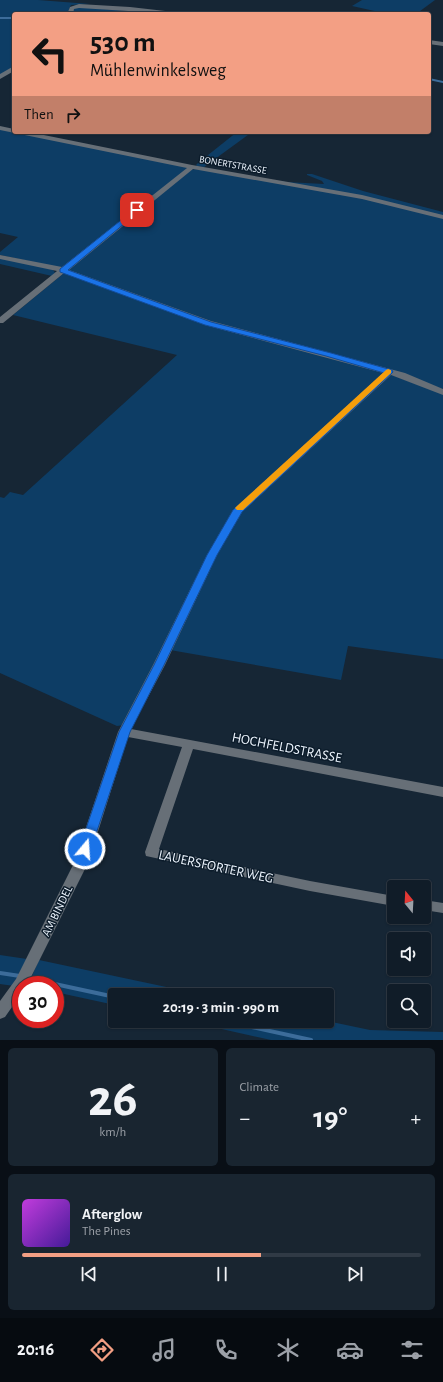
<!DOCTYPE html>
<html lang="en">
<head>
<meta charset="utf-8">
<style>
	body { margin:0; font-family:"Alegreya Sans",sans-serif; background:#192530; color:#f1f3f6; height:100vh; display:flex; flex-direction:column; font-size:15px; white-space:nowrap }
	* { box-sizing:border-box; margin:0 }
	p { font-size:13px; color:#9ca1a8 }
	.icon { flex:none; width:22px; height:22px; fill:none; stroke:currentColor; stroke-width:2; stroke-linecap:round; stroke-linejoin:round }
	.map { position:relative; height:1040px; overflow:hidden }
	.panel { display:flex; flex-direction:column; gap:8px; padding:8px; background:#090f16; flex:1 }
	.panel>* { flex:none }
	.top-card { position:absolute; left:12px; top:12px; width:419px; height:122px; border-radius:4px; box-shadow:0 1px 3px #0004,0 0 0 1px #303a45; background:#f39f84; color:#111; overflow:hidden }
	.needle { width:26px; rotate:342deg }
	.fabs { position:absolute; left:387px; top:880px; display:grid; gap:8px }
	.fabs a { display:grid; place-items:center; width:44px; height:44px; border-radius:4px; background:#101c28; box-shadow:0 1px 3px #0004,0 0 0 1px #303a45; font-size:20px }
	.speed { position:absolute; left:12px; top:976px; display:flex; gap:8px; font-size:20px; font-weight:700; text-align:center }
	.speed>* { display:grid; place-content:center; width:52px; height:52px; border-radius:50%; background:#101c28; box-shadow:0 1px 3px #0004,0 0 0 1px #303a45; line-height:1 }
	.speed .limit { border:6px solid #d22; background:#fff; color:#111 }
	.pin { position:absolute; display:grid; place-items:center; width:34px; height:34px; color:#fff; margin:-17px; border-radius:8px; box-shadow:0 2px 6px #0006 }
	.me { position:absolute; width:44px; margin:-22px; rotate:18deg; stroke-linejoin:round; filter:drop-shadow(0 0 3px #0008) }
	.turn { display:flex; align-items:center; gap:14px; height:84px; padding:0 12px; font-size:18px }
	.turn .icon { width:52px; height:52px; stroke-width:2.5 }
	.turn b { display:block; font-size:28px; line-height:34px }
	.then { display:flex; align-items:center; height:38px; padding:0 12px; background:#0003; gap:8px; font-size:15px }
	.big { font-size:30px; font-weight:700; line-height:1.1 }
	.panel .widget { flex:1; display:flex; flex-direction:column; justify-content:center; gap:6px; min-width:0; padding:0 14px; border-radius:6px; background:#192530 }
	.panel .dial { align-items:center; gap:0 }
	.dial b { font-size:52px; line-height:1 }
	.song { display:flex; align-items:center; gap:12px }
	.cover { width:48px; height:48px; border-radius:6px; background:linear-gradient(135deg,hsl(290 70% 55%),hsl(260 70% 35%)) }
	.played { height:4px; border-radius:2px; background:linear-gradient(90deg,#f39f84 60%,#303a45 60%) }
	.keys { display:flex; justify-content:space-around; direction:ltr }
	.heat { display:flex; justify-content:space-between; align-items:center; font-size:22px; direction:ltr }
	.panel .tiles { flex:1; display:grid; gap:8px; grid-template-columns:1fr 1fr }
	.widget:last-child { grid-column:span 2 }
	.trip { position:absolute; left:108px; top:988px; width:226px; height:40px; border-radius:4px; background:#101c28; box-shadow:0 1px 3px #0004,0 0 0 1px #303a45; font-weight:700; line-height:40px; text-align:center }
	.tab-bar { display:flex; height:64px; justify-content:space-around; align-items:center; background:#060b10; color:#9ca1a8 }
	.tab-bar .icon { width:28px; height:28px }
	.tab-bar .on { color:#f39f84 }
	.tab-bar b { font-size:18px; color:#f1f3f6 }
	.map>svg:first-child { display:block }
	.green { fill:#0d3d65 }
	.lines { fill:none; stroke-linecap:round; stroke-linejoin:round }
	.stream-far1 { stroke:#3c6c9a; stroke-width:2 }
	.stream { stroke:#3c6c9a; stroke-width:4 }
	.minor { fill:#676f77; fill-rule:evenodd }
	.route { fill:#1a73e8; stroke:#114b97 }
	.slow { fill:#f59e0b }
	.labels { text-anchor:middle; stroke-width:3; stroke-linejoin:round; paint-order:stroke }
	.far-street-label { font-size:10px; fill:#ecf4fd; stroke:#0c1c2b }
	.street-label { font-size:12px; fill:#ecf4fd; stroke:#0c1c2b }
	.near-street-label { font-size:14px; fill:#ecf4fd; stroke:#0c1c2b }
</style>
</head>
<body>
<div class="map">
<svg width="443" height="1040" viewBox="0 0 443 1040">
	<rect width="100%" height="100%" fill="#162635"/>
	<g class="green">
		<path d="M 0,0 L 38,0 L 90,4 L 71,5 L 67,14 L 14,14 L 14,67 L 0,75 Z"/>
		<path d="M 362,0 L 435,0 L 416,14 L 388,14 L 352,6 Z"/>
		<path d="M 77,7 L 168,14 L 72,14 L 74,8 Z"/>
		<path d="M 0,129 L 186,167 L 188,169 L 61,268 L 0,255 L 0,252 L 18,237 L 0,233 Z"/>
		<path d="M 237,132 L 252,132 L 204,167 L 197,166 L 196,165 L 198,163 Z"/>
		<path d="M 196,169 L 286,182 L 324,184 L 322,181 L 307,175 L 307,174 L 312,174 L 363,191 L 443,212 L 443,389 L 384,372 L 234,509 L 124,725 L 117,726 L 0,673 L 0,497 L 4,498 L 10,492 L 23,495 L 177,355 L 13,315 L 189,170 Z"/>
		<path d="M 0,258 L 51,269 L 54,271 L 55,273 L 52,276 L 0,264 Z"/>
		<path d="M 392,375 L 443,394 L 443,659 L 348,646 L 341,680 L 170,650 C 192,603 214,554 242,511 L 386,377 Z"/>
		<path d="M 0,955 L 27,959 L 14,986 L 0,984 Z"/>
		<path d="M 39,960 L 204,995 L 115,995 L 115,1005 L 55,992 L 55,985 L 28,985 Z"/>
		<path d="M 186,1021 L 327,1021 L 370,1030 L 443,1032 L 443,1040 L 271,1040 Z"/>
	</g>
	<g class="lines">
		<g class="stream-far1">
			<path d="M 0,18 L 14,18"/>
			<path d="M 429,79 L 443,82"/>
		</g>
		<g class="stream">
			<path d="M 0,973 L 20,976"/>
			<path d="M 27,978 L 115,997"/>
			<path d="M 224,1021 L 311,1040"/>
		</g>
		<g class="minor">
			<path d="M 79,4 L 130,7 L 174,12 L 177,14 L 79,8 L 74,9 L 73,14 L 67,14 L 70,7 Z"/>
			<path d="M 429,40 L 443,42 L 443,46 L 429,44 Z"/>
			<path d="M 14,66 L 14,71 L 0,79 L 0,74 Z"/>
			<path d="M 0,126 L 14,129 L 14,132 L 29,132 L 192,165 L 362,195 L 443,215 L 443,219 L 362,199 L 193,169 L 69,270 L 211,321 L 405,373 L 443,389 L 443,395 L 391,375 L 242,512 L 217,555 L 165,665 L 131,729 L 443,787 L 443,797 L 193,749 L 159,849 L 310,881 L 394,896 L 394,906 L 310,891 L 146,856 L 145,852 L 182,747 L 128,737 L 88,863 L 27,985 L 21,985 L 21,994 L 5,1017 L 0,1019 L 0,1001 L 16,979 L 74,863 L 118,732 L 153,665 L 207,555 L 233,510 L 383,373 L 205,325 L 64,273 L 3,323 L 0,323 L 0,317 L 57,271 L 0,259 L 0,255 L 62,267 L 187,168 L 0,130 Z"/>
			<path d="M 424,900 L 443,903 L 443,913 L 424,910 Z"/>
		</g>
	</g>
	<path class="route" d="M 135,209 L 141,210 L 68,270 L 211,322 L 331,353 L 392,370 L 393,372 L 242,512 L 217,555 L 164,665 L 130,732 L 91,849 L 89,852 L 85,854 L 81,852 L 79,849 L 119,732 L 154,665 L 207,555 L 233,510 L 384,373 L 326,356 L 205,325 L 60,272 L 60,269 Z"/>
	<path class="slow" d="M 388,369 L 391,370 L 391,373 L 243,510 L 237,510 L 235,508 L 237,506 L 386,370 Z"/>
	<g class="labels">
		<g class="far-street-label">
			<text transform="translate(233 164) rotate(10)" y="4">BONERTSTRASSE</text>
		</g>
		<g class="street-label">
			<text transform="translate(57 911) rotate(-64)" y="4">AM BINDEL</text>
		</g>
		<g class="near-street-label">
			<text transform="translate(287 747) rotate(11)" y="5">HOCHFELDSTRASSE</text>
			<text transform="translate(216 866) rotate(12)" y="5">LAUERSFORTER WEG</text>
		</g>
	</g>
</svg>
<div class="fabs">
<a><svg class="needle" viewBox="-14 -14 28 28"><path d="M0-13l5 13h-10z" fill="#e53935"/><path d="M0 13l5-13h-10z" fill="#9ca1a8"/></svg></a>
<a><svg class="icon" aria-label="sound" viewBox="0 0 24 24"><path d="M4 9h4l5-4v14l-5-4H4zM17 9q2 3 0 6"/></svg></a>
<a><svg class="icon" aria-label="search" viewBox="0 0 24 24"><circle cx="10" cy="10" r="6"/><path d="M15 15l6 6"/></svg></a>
</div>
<div class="speed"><div class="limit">30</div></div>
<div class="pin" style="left:137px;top:210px;background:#d93025"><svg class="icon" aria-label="arrive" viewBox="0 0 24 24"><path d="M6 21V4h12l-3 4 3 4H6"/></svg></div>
<svg class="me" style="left:85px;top:849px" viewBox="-20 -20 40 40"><circle r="17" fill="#1a73e8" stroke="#fff" stroke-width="3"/><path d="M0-11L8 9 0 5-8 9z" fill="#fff"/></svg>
<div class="trip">20:19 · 3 min · 990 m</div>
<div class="top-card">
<div class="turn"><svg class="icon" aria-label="left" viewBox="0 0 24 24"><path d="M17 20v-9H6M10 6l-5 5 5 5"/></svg><div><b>530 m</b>Mühlenwinkelsweg</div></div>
<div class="then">Then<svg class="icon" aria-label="right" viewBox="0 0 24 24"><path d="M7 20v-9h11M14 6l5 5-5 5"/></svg></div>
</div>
</div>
<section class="panel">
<div class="tiles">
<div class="widget dial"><b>26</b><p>km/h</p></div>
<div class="widget"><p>Climate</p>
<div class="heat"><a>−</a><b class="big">19°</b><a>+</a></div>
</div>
<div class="widget">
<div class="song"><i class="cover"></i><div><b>Afterglow</b><p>The Pines</p></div></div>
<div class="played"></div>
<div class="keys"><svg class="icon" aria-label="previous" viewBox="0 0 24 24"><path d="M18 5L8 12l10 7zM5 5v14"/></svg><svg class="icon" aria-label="pause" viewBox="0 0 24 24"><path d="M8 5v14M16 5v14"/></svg><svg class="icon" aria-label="next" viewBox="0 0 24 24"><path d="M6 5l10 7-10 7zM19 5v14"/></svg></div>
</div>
</div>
</section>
<nav class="tab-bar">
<b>20:16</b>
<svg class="icon on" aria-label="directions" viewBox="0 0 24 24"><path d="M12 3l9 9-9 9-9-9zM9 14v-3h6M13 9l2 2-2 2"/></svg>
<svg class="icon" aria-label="music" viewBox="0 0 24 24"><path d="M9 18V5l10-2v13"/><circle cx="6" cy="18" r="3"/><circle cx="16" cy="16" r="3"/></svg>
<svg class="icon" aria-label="phone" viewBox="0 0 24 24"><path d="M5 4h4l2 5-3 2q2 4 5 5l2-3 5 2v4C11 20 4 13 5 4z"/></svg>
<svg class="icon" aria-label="climate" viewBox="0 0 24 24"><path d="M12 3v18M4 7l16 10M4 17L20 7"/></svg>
<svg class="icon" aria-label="car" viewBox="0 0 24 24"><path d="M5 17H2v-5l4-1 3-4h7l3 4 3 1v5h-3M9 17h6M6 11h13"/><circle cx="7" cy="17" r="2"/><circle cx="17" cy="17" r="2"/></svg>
<svg class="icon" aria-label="filters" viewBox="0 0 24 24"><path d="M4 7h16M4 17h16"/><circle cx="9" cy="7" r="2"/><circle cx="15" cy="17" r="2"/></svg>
</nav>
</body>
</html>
